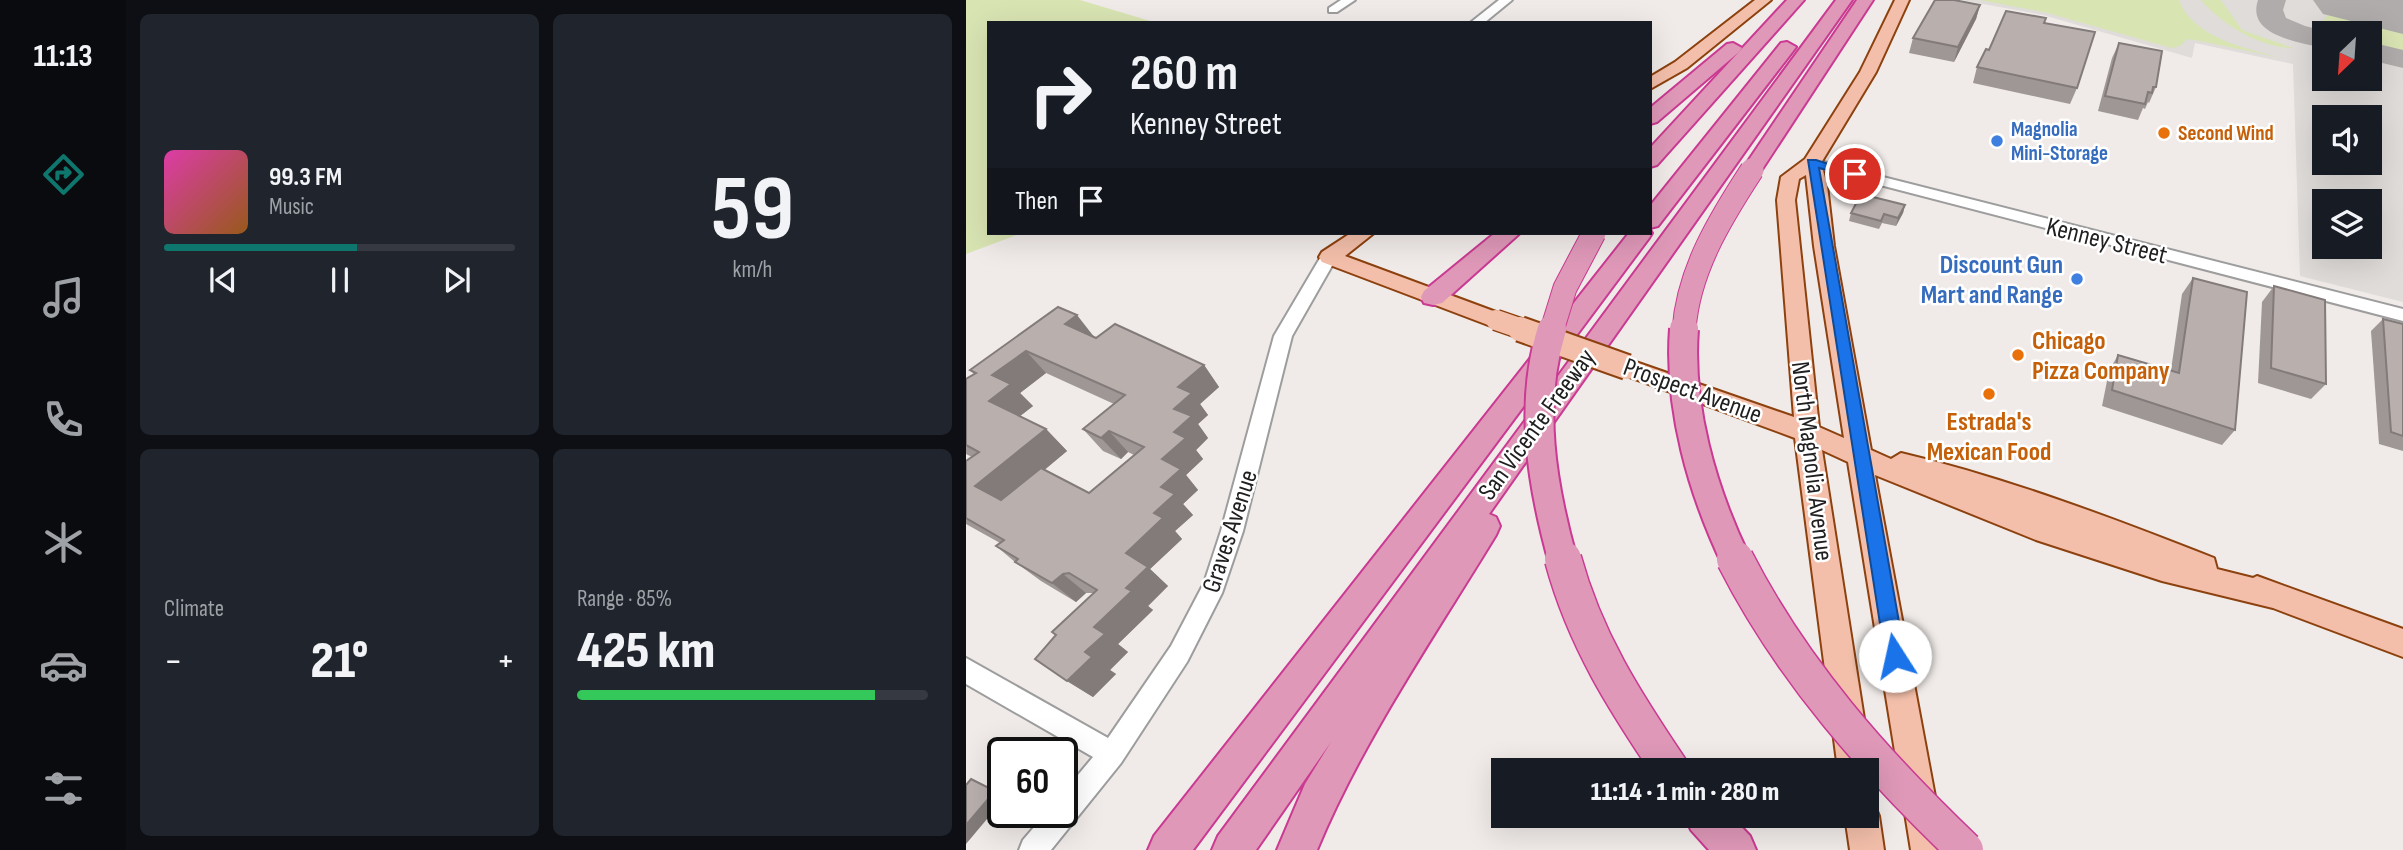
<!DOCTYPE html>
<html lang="en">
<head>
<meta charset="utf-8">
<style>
	body { margin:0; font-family:"Sofia Sans Condensed",sans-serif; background:#20242c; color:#f1f3f6; height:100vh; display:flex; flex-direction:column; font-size:26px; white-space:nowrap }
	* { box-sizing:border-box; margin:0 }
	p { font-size:23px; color:#9ea1a6 }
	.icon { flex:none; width:38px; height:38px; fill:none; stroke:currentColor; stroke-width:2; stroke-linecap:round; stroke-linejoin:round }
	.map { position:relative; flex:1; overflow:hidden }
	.details { display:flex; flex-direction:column; gap:14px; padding:14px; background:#0d0f14; width:840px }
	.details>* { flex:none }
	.banner { position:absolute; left:21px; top:21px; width:665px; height:214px; border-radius:0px; box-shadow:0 7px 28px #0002; background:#171b24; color:#f1f3f6; overflow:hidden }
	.needle { width:46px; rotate:205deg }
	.fabs { position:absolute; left:1346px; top:21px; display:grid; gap:14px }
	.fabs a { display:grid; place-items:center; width:70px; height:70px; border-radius:0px; background:#171b24; box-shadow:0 7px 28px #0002; font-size:35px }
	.speed { position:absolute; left:21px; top:737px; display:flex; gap:14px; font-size:35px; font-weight:700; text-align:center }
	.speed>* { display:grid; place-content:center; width:91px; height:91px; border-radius:50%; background:#171b24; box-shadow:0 7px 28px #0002; line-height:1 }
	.speed .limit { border:4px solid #111; border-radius:10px; background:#fff; color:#111 }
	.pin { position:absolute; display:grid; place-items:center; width:60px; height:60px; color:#fff; margin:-30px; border:4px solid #fff; border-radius:50%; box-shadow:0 2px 7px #0007 }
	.me { position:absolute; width:77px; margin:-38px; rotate:350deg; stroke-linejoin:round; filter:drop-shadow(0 0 5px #0008) }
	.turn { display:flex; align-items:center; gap:24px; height:147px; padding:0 28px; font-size:32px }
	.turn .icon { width:91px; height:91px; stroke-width:2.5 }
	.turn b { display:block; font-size:49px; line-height:60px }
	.then { display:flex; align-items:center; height:66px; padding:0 28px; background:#0003; gap:14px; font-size:26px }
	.big { font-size:52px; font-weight:800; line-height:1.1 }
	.details .tile { flex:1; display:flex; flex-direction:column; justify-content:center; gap:10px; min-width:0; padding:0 24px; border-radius:10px; background:#20242c }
	.details .dial { align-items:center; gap:0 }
	.dial b { font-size:91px; line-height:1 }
	.song { display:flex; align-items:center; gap:21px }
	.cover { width:84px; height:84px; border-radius:10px; background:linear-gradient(135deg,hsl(320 70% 55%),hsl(30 70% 35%)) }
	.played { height:7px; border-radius:4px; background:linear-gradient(90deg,#0f766e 55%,#363941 55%) }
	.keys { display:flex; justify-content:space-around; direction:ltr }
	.heat { display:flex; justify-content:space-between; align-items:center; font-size:38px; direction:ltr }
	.charge { height:10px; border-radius:5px; background:linear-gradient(90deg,#34c759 85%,#363941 0) }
	.details .tiles { flex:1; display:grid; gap:14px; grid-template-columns:repeat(2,1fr) }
	.trip { position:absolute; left:525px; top:758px; width:388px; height:70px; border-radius:0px; background:#171b24; box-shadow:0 7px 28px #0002; font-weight:800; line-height:70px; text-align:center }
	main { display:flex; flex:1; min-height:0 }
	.dock { display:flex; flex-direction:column; width:126px; justify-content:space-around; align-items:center; background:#090b0e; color:#9ea1a6 }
	.dock .icon { width:49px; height:49px }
	.dock .on { color:#0f766e }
	.dock b { font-size:32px; color:#f1f3f6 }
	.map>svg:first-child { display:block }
	.airport { fill:#dfdcd9; fill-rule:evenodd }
	.grass { fill:#d9e4b3 }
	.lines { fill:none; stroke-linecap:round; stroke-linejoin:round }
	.taxiway { fill:#afacab; fill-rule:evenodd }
	.runway { fill:#afacab; fill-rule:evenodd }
	.minor-casing { stroke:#9d9d9d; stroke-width:4 }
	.major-casing { stroke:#8d410f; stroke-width:4 }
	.highway-casing { stroke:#ca3992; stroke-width:4 }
	.minor { fill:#fff; fill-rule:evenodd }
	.major { fill:#f3bfaa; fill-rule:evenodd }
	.highway { fill:#df98b8; fill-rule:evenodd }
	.major-bridge-far1-casing { stroke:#8d410f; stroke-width:23; stroke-linecap:butt }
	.major-bridge-casing { stroke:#8d410f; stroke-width:28; stroke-linecap:butt }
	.highway-bridge-far2-casing { stroke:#ca3992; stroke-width:25; stroke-linecap:butt }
	.highway-bridge-far1-casing { stroke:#ca3992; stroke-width:32; stroke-linecap:butt }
	.highway-bridge-casing { stroke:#ca3992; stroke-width:39; stroke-linecap:butt }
	.major-bridge-far1 { stroke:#f3bfaa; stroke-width:20 }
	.major-bridge { stroke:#f3bfaa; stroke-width:24 }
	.highway-bridge-far2 { stroke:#df98b8; stroke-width:23 }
	.highway-bridge-far1 { stroke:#df98b8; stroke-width:28 }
	.highway-bridge { stroke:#df98b8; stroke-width:36 }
	.wall { fill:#9f9796; fill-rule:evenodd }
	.shaded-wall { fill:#827b7a }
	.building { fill:#b9b0ae; stroke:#827b7a; stroke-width:2; fill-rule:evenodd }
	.route { fill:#1a73e8; stroke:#114b97; stroke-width:2 }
	.food-dot { fill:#e8710a; stroke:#fff; stroke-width:2.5 }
	.shop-dot { fill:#3f7fe0; stroke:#fff; stroke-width:2.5 }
	.labels { text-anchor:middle; stroke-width:5; stroke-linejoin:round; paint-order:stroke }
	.far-shop-label { font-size:21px; font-weight:bold; fill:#366cbe; stroke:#fff; text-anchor:start }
	.far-food-label { font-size:21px; font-weight:bold; fill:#c56008; stroke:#fff; text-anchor:start }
	.street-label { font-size:26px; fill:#202020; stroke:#fff }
	.shop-label { font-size:26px; font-weight:bold; fill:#366cbe; stroke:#fff; text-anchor:end }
	.food-label { font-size:26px; font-weight:bold; fill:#c56008; stroke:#fff; text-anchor:start }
</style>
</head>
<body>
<main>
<nav class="dock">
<b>11:13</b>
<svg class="icon on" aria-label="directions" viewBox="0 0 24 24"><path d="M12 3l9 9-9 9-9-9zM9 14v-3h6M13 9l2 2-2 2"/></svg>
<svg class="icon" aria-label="music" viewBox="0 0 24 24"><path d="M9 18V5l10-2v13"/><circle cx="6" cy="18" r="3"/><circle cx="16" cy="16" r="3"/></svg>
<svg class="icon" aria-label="phone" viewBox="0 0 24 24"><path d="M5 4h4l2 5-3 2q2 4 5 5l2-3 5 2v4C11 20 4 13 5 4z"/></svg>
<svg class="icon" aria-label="climate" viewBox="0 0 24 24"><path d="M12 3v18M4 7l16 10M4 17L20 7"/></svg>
<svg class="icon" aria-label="car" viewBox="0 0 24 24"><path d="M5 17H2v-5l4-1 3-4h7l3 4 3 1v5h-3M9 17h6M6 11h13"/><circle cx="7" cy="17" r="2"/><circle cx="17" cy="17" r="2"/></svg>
<svg class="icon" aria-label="filters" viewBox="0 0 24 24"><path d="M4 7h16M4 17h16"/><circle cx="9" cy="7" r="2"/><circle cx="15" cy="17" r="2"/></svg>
</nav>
<section class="details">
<div class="tiles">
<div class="tile">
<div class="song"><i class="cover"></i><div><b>99.3 FM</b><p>Music</p></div></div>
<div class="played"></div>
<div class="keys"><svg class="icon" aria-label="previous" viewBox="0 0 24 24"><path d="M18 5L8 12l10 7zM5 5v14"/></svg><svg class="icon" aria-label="pause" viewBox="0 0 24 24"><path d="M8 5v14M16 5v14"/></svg><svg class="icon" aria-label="next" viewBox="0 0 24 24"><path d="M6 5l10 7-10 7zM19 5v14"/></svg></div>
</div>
<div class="tile dial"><b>59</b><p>km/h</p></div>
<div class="tile"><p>Climate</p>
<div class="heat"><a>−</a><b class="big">21°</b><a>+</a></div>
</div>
<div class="tile"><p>Range · 85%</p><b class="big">425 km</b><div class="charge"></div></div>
</div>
</section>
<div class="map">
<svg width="1437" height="850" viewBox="0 0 1437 850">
	<rect width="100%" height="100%" fill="#f0ebe8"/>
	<path class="airport" d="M 995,0 L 1437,0 L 1437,302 L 1334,276 L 1327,64 L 1229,43 L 1226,58 L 1077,15 ZM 1358,33 L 1404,33 L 1404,79 L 1358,79 ZM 1358,117 L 1404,117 L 1404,163 L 1358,163 ZM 1358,201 L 1404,201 L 1404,247 L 1358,247 Z"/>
	<g class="grass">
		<path d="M 0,0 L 114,0 L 191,23 L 23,23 L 23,233 L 56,233 L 0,254 Z"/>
		<path d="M 1014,0 L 1213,0 C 1227,38 1282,49 1316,58 L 1229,40 L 1221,39 L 1214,46 L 1206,48 L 1078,12 Z"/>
		<path d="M 1235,0 L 1255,0 L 1276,30 L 1327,48 C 1294,48 1255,24 1235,0 Z"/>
		<path d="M 1362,14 L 1380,15 L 1437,29 L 1437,51 L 1404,43 L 1404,33 C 1390,33 1359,39 1356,23 Z"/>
	</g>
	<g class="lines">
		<g class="taxiway">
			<path d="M 1292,0 L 1320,0 L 1317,10 L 1320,18 L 1339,26 L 1368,33 L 1358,33 L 1358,48 C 1333,42 1280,36 1292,0 Z"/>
			<path d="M 1404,42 L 1437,50 L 1437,68 L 1404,60 Z"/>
		</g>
		<path class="runway" d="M 1347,0 L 1437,0 L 1437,34 L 1357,14 Z"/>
		<g class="minor-casing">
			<g id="minor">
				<path d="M 375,0 L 389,0 L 371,12 L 363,12 L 363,8 Z"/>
				<path d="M 533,0 L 546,0 L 518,23 L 504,23 Z"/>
				<path d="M 846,159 L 1437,309 L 1437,321 L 841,166 L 839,163 Z"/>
				<path d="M 363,252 L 371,257 L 326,336 L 277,531 L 256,593 L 221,662 L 155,763 L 85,850 L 53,850 L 57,840 L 81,812 L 96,812 L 96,794 L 127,757 L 0,684 L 0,658 L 142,738 L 205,646 L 238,583 L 255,531 L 308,336 L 357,253 Z"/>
			</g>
		</g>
		<g class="major-casing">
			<g id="major">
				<path d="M 789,0 L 805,0 L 721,68 L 684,89 L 684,77 L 709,62 Z"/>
				<path d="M 929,0 L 943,0 L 910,72 L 855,163 L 861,185 L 868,246 L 905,450 L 925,459 L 935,453 C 1041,478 1146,518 1248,558 L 1251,569 L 1287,578 L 1291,576 L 1437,629 L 1437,657 L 1307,608 L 1196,581 L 1070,540 L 909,475 L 979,850 L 945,850 L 882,462 L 856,450 L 906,770 L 901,780 L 901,770 L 872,770 L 829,438 L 653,373 L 649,367 L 653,361 L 661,359 L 828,417 L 811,200 L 815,177 L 839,159 L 894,72 ZM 840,175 L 848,246 L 878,438 L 853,427 L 829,200 L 833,179 Z"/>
				<path d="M 385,233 L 408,233 L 379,256 L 538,315 L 541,320 L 538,325 L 530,328 L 522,325 L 356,262 L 353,257 L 356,252 Z"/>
				<path d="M 901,801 L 908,804 L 913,816 L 918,850 L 884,850 L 879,816 L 901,816 Z"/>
			</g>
		</g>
		<g class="highway-casing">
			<g id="highway">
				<path d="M 821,0 L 838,0 L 691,165 L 684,167 L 684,148 Z"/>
				<path d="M 870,0 L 886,0 L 523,514 L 530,517 L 534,526 L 530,535 C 469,635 395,743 351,850 L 311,850 L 339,784 L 365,742 L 290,850 L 246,850 L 252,836 Z"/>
				<path d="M 891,0 L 907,0 L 793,174 L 779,174 L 776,170 Z"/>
				<path d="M 821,42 L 830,47 L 827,51 L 692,226 L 684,228 L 684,206 L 815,43 Z"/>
				<path d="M 767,43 L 776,48 L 773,52 L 691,122 L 684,124 L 684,108 L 761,44 Z"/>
				<path d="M 684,230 L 686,233 L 683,238 L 227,850 L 182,850 L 188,836 L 663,233 L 684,233 Z"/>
				<path d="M 529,233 L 554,233 L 476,303 L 467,305 L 458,303 L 455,297 L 458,291 Z"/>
				<path d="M 719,816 L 765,816 L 784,836 L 790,850 L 743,850 L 725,830 Z"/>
			</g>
		</g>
		<use href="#minor" class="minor"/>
		<use href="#major" class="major"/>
		<use href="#highway" class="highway"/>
		<g class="major-bridge-far1-casing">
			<path id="major-bridge-far1" d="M 530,320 L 559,330"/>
		</g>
		<g class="major-bridge-casing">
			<path id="major-bridge" d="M 554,329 L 661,367"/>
		</g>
		<g class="highway-bridge-far2-casing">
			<g id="highway-bridge-far2">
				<path d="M 586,330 L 599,288 L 628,233"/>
				<path d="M 718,330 C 722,271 754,219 786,170"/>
			</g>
		</g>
		<g class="highway-bridge-far1-casing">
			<g id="highway-bridge-far1">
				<path d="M 586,329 C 562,405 576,486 597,561"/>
				<path d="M 718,329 C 712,407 736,490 770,561"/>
			</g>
		</g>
		<g class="highway-bridge-casing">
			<g id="highway-bridge">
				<path d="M 597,559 C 619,640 659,702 705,770"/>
				<path d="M 769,559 C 826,671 909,764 999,850"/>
			</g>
		</g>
		<use href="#major-bridge-far1" class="major-bridge-far1"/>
		<use href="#major-bridge" class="major-bridge"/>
		<use href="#highway-bridge-far2" class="highway-bridge-far2"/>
		<use href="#highway-bridge-far1" class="highway-bridge-far1"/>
		<use href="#highway-bridge" class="highway-bridge"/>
	</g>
	<g class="wall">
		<path d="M 1014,5 L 1010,19 L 988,62 L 943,53 L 947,38 Z"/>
		<path d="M 1079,23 L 1111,88 L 1104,104 L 1007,83 L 1011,67 L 1023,50 Z"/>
		<path d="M 1153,43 L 1190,87 L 1183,103 L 1182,102 L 1179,109 L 1177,108 L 1172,120 L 1132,111 L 1146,58 Z"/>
		<path d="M 939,205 L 937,213 L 930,226 L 916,223 L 913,229 L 883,221 L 885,213 Z"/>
		<path d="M 1227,278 L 1269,430 L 1256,445 L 1136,406 L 1143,371 L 1152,355 L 1205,370 L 1216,294 Z"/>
		<path d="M 1308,286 L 1360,384 L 1345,399 L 1292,383 L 1296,302 Z"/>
		<path d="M 92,307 L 129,337 L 238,365 L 253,387 L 234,404 L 242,415 L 232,424 L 242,438 L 230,450 L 237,459 L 220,475 L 232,490 L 217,504 L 227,515 L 209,531 L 216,539 L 184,569 L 202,586 L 182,606 L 187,610 L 152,644 L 162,652 L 144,670 L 150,674 L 127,697 L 101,681 L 128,593 L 120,593 L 110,602 L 75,581 L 49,562 L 30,546 L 34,543 L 0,524 L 0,461 L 6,457 L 0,454 L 0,379 L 8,374 L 4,370 ZM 80,373 L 148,404 L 117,429 L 137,451 L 155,459 L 162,452 L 168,455 L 123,493 L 78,470 L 101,451 L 80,429 L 54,416 L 67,406 L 54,393 Z"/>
		<path d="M 1417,319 L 1437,324 L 1437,451 L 1413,444 L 1405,331 Z"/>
	</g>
	<g class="shaded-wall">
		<path d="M 1014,5 L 1010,19 L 988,62 L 992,47 Z"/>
		<path d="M 939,205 L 937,213 L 930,226 L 932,218 Z"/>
		<path d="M 111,315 L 129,338 L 99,324 Z"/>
		<path d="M 60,351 L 80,373 L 54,393 L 67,406 L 45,423 L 23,401 L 26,375 Z"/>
		<path d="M 238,365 L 253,387 L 234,404 L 242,415 L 232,424 L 242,438 L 230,450 L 237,459 L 220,475 L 232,490 L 217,504 L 227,515 L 209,531 L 216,539 L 184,569 L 202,586 L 182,606 L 187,610 L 152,644 L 162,652 L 144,670 L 150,674 L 127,697 L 101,681 L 119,652 L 128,627 L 160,588 L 160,553 L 188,513 L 195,487 L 196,459 L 212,387 Z"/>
		<path d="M 80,429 L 101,451 L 34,507 L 9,486 Z"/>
		<path d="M 143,431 L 162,452 L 155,459 L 135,438 Z"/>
		<path d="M 97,574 L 120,593 L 110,602 L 86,583 Z"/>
		<path d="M 5,779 L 37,794 L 37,800 L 0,844 L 0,825 Z"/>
	</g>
	<g class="building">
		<path d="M 969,0 L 988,0 L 1014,5 L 992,47 L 947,38 Z"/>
		<path d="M 1040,11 L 1080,18 L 1078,23 L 1129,32 L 1111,88 L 1011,67 L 1020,49 L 1023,50 Z"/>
		<path d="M 1153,43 L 1196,51 L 1190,87 L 1187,87 L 1186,93 L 1182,92 L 1179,104 L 1139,96 Z"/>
		<path d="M 895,194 L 939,205 L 932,218 L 918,214 L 915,221 L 885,213 Z"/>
		<path d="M 1227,278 L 1281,292 L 1269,430 L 1146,390 L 1152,355 L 1213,373 Z"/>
		<path d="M 1308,286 L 1359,300 L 1360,384 L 1305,368 Z"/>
		<path d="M 92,307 L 111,315 L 99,324 L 130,338 L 149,324 L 238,365 L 212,387 L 226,393 L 208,409 L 226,416 L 208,432 L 220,438 L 196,459 L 215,469 L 195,487 L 209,494 L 188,513 L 197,518 L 160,553 L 182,567 L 160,588 L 166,591 L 128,627 L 139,634 L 119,652 L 126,657 L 101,681 L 69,659 L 90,635 L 86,632 L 131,590 L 103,573 L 97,574 L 86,583 L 49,562 L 52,559 L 30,546 L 38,540 L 0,518 L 0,461 L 13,452 L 0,445 L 0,379 L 10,373 L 4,370 ZM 60,351 L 159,395 L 117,429 L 135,438 L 143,431 L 178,447 L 123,493 L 75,468 L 35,500 L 9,486 L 80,429 L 23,401 L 45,384 L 26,375 Z"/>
		<path d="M 1417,319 L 1437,324 L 1437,436 L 1425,432 Z"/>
		<path d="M 5,779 L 29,791 L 0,825 L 0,785 Z"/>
	</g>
	<path class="route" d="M 842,160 L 850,160 L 895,174 L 889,178 L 853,168 L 939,656 L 936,662 L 929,665 L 922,662 L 919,656 Z"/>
	<g class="food-dot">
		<circle cx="1198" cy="133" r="7"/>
		<circle cx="1052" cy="355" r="7"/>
		<circle cx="1023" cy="394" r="7"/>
	</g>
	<g class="shop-dot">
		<circle cx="1031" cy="141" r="7"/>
		<circle cx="1111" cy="279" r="7"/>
	</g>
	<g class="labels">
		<g class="far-shop-label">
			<text x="1045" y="136">Magnolia<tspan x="1045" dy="24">Mini-Storage</tspan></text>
		</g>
		<g class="far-food-label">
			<text x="1212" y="140">Second Wind</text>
		</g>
		<g class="street-label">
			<text transform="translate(1141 240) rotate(14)" y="9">Kenney Street</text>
			<text transform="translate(727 390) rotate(20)" y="9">Prospect Avenue</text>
			<text transform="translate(570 424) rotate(-54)" y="9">San Vicente Freeway</text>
			<text transform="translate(847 461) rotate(83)" y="9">North Magnolia Avenue</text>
			<text transform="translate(263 531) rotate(-72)" y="9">Graves Avenue</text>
		</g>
		<g class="shop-label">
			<text x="1097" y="273">Discount Gun<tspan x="1097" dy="30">Mart and Range</tspan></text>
		</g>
		<g class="food-label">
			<text x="1066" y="349">Chicago<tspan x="1066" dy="30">Pizza Company</tspan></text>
			<text x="1023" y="430" text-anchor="middle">Estrada's<tspan x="1023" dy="30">Mexican Food</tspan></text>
		</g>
	</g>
</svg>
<div class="fabs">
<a><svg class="needle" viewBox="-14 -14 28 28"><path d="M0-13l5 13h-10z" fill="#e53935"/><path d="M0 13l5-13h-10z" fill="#9ea1a6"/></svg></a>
<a><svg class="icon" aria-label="sound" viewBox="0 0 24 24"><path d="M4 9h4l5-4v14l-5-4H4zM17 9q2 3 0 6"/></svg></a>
<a><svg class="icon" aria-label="layers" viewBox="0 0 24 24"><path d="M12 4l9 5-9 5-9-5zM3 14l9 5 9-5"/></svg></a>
</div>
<div class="speed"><div class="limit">60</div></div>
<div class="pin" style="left:889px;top:174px;background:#d93025"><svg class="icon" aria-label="arrive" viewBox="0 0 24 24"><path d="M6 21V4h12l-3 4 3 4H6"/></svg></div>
<svg class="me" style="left:929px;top:656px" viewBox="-20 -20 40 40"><circle r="19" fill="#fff"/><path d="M0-13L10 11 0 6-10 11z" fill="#1a73e8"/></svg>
<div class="trip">11:14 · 1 min · 280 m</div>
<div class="banner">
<div class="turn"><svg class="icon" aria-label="right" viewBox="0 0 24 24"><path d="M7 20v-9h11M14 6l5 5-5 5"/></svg><div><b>260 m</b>Kenney Street</div></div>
<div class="then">Then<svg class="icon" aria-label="arrive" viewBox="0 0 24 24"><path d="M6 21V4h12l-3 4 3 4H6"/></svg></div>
</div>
</div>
</main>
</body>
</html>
